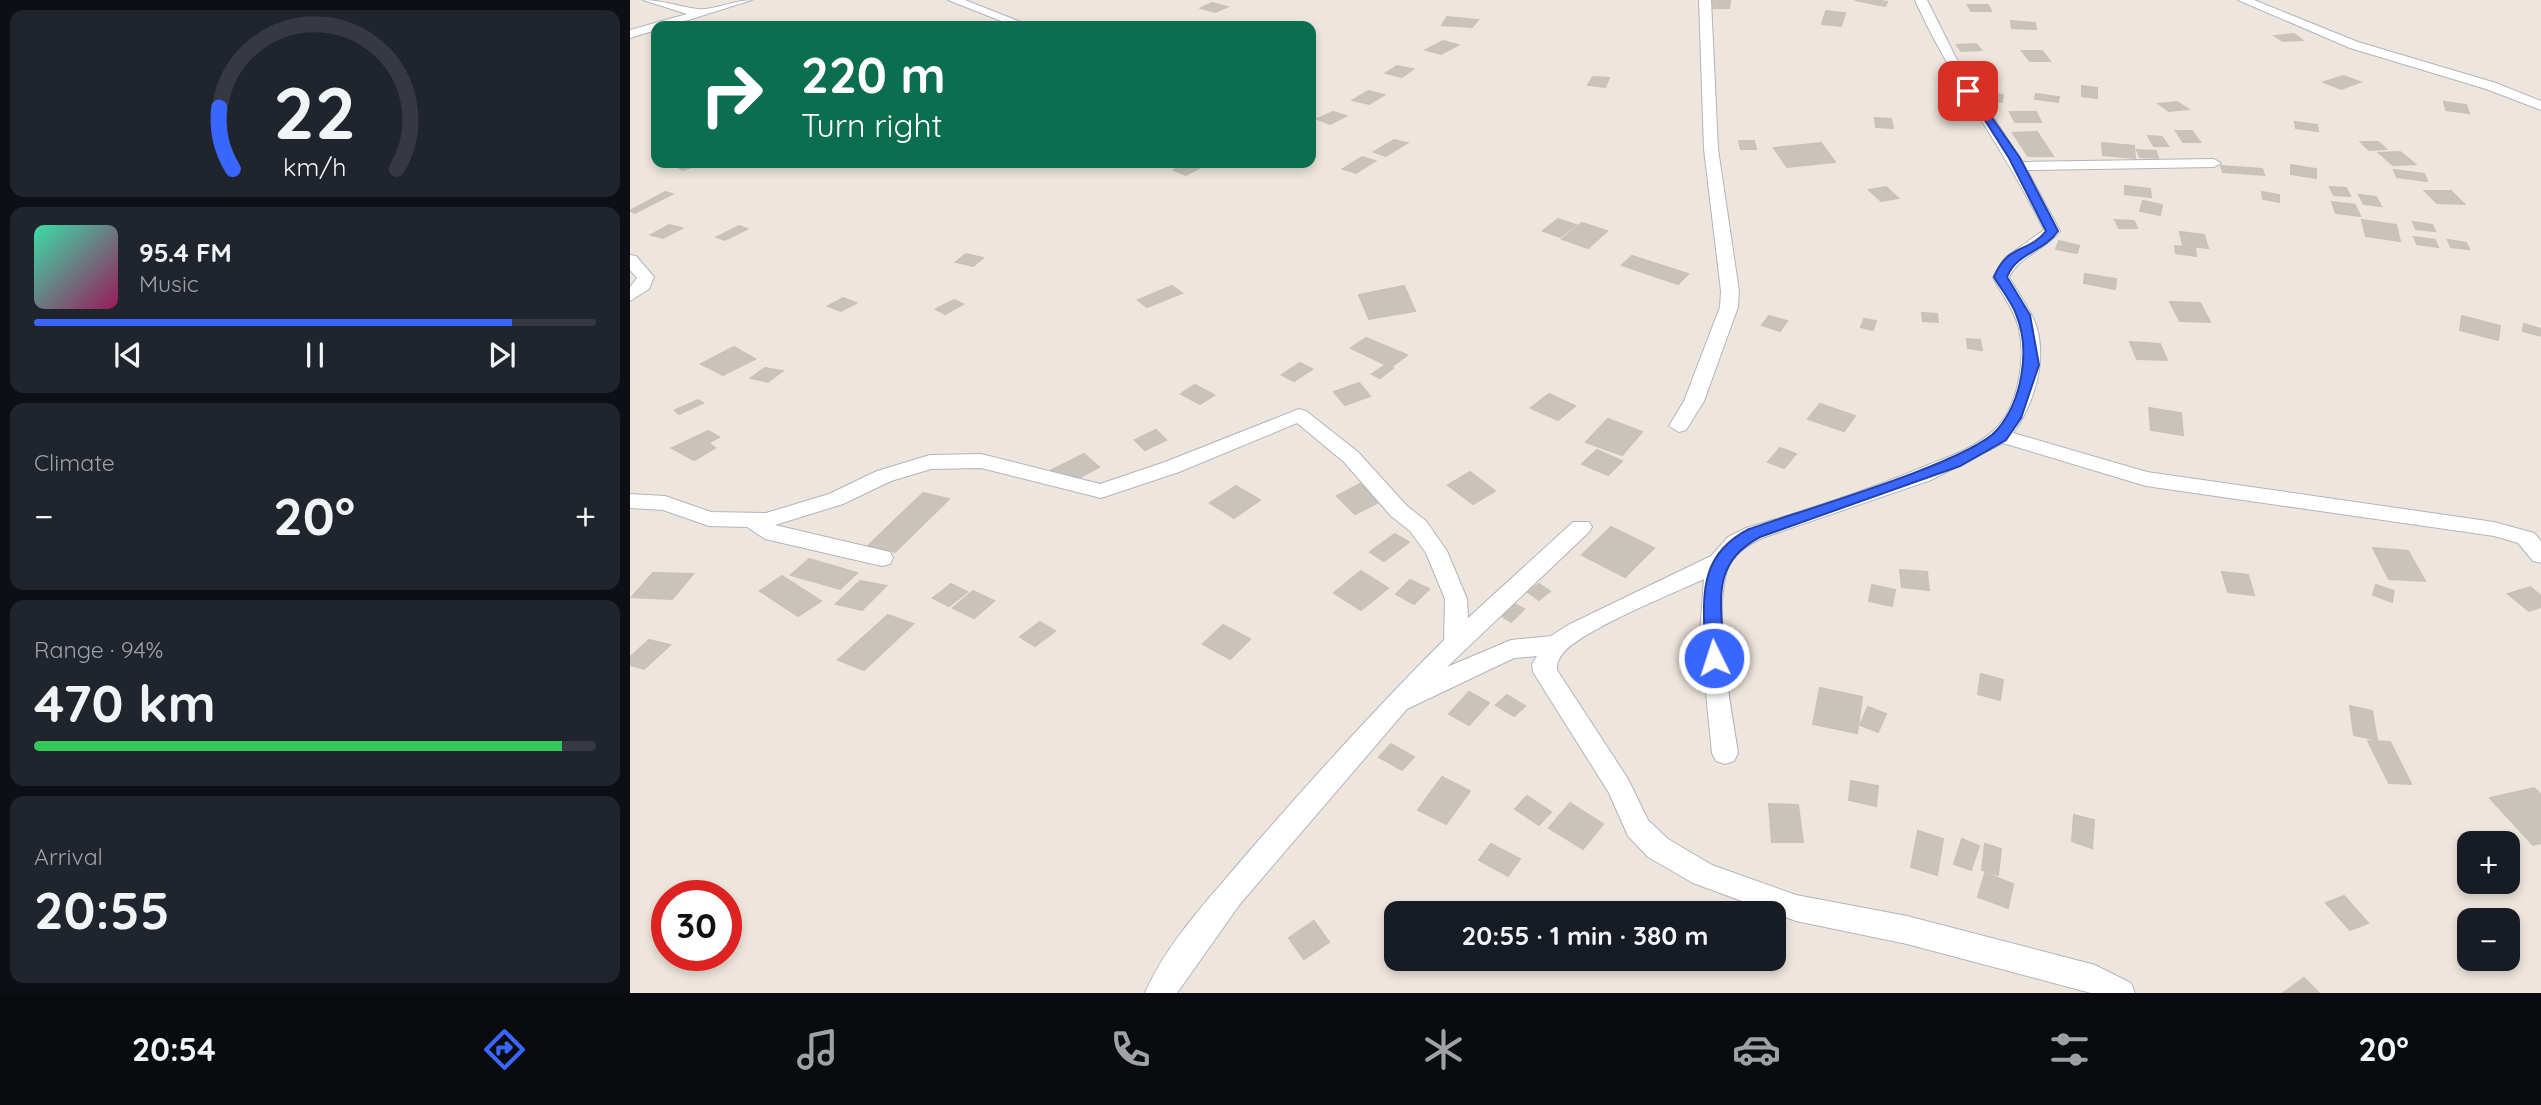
<!DOCTYPE html>
<html lang="en">
<head>
<meta charset="utf-8">
<style>
	body { margin:0; font-family:Quicksand,sans-serif; background:#20242c; color:#f1f3f6; height:100vh; display:flex; flex-direction:column; font-size:26px; white-space:nowrap }
	* { box-sizing:border-box; margin:0 }
	p { font-size:23px; color:#9ea1a6 }
	.icon { flex:none; width:38px; height:38px; fill:none; stroke:currentColor; stroke-width:2; stroke-linecap:round; stroke-linejoin:round }
	.map { position:relative; flex:1; overflow:hidden }
	.sheet { display:flex; flex-direction:column; gap:10px; padding:10px; background:#0d0f14; width:630px }
	.sheet>* { flex:none }
	.guide { position:absolute; left:21px; top:21px; width:665px; height:147px; border-radius:14px; box-shadow:0 4px 10px #0003; background:#0b6e4f; color:#fff; overflow:hidden }
	.buttons { position:absolute; left:1827px; top:831px; display:grid; gap:14px }
	.buttons a { display:grid; place-items:center; width:63px; height:63px; border-radius:14px; background:#171b24; box-shadow:0 4px 10px #0003; font-size:35px }
	.speed { position:absolute; left:21px; top:880px; display:flex; gap:14px; font-size:35px; font-weight:700; text-align:center }
	.speed>* { display:grid; place-content:center; width:91px; height:91px; border-radius:50%; background:#171b24; box-shadow:0 4px 10px #0003; line-height:1 }
	.speed .limit { border:10px solid #d22; background:#fff; color:#111 }
	.pin { position:absolute; display:grid; place-items:center; width:60px; height:60px; color:#fff; margin:-30px; border-radius:14px; box-shadow:0 4px 10px #0006 }
	.me { position:absolute; width:77px; margin:-38px; rotate:356deg; stroke-linejoin:round; filter:drop-shadow(0 0 5px #0008) }
	.turn { display:flex; align-items:center; gap:24px; height:147px; padding:0 35px; font-size:32px }
	.turn .icon { width:91px; height:91px; stroke-width:2.5 }
	.turn b { display:block; font-size:49px; line-height:60px }
	.big { font-size:52px; font-weight:800; line-height:1.1 }
	.sheet .card { flex:1; display:flex; flex-direction:column; justify-content:center; gap:10px; min-width:0; padding:0 24px; border-radius:14px; background:#20242c }
	.sheet .dial { align-items:center; gap:0 }
	.dial svg { height:182px; overflow:visible; fill:none; stroke:#363941; stroke-width:7; stroke-linecap:round; text-anchor:middle }
	.dial text { fill:#f1f3f6; stroke:none }
	.song { display:flex; align-items:center; gap:21px }
	.cover { width:84px; height:84px; border-radius:10px; background:linear-gradient(135deg,hsl(160 70% 55%),hsl(330 70% 35%)) }
	.played { height:7px; border-radius:4px; background:linear-gradient(90deg,#3966ff 85%,#363941 85%) }
	.keys { display:flex; justify-content:space-around; direction:ltr }
	.heat { display:flex; justify-content:space-between; align-items:center; font-size:38px; direction:ltr }
	.charge { height:10px; border-radius:5px; background:linear-gradient(90deg,#34c759 94%,#363941 0) }
	.trip { position:absolute; left:754px; top:901px; width:402px; height:70px; border-radius:14px; background:#171b24; box-shadow:0 4px 10px #0003; font-weight:800; line-height:70px; text-align:center }
	.tab-bar { display:flex; height:112px; justify-content:space-around; align-items:center; background:#090b0e; color:#9ea1a6 }
	.tab-bar .icon { width:49px; height:49px }
	.tab-bar .current { color:#3966ff }
	.tab-bar b { font-size:32px; color:#f1f3f6 }
	main { display:flex; flex:1; min-height:0 }
	.map>svg:first-child { display:block }
	.building { fill:#c9c4bb; stroke:#cac2b6; stroke-width:2 }
	.lines { fill:none; stroke-linecap:round; stroke-linejoin:round }
	.minor-casing { stroke:#b1b4c0; stroke-width:2 }
	.minor { fill:#fff; fill-rule:evenodd }
	.route { fill:#3966ff; stroke:#2542a6; stroke-width:2 }
</style>
</head>
<body>
<main>
<section class="sheet">
<div class="card dial"><svg viewBox="0 0 100 80">
<path d="M14 69A42 42 0 1 1 86 69"/>
<path d="M14 69A42 42 0 0 1 8 42" stroke="#3966ff"/>
<text x="50" y="56" font-size="32" font-weight="700">22</text>
<text x="50" y="72" font-size="11">km/h</text>
</svg></div>
<div class="card">
<div class="song"><i class="cover"></i><div><b>95.4 FM</b><p>Music</p></div></div>
<div class="played"></div>
<div class="keys"><svg class="icon" aria-label="previous" viewBox="0 0 24 24"><path d="M18 5L8 12l10 7zM5 5v14"/></svg><svg class="icon" aria-label="pause" viewBox="0 0 24 24"><path d="M8 5v14M16 5v14"/></svg><svg class="icon" aria-label="next" viewBox="0 0 24 24"><path d="M6 5l10 7-10 7zM19 5v14"/></svg></div>
</div>
<div class="card"><p>Climate</p>
<div class="heat"><a>−</a><b class="big">20°</b><a>+</a></div>
</div>
<div class="card"><p>Range · 94%</p><b class="big">470 km</b><div class="charge"></div></div>
<div class="card"><p>Arrival</p><b class="big">20:55</b></div>
</section>
<div class="map">
<svg width="1911" height="993" viewBox="0 0 1911 993">
	<rect width="100%" height="100%" fill="#eee6dd"/>
	<g class="building">
		<path d="M 1082,0 L 1100,0 L 1099,8 L 1081,8 Z"/>
		<path d="M 1225,0 L 1246,0 L 1257,2 L 1255,6 Z"/>
		<path d="M 582,3 L 597,7 L 585,12 L 571,8 Z"/>
		<path d="M 1338,5 L 1358,5 L 1361,11 L 1341,11 Z"/>
		<path d="M 1196,11 L 1215,13 L 1211,26 L 1192,24 Z"/>
		<path d="M 817,17 L 848,20 L 842,27 L 812,25 Z"/>
		<path d="M 1381,21 L 1405,23 L 1406,29 L 1382,28 Z"/>
		<path d="M 1664,34 L 1672,40 L 1653,41 L 1645,36 Z"/>
		<path d="M 813,41 L 828,45 L 811,54 L 796,50 Z"/>
		<path d="M 1346,44 L 1351,50 L 1331,51 L 1327,45 Z"/>
		<path d="M 1392,51 L 1412,51 L 1420,61 L 1400,61 Z"/>
		<path d="M 767,66 L 783,69 L 772,77 L 756,73 Z"/>
		<path d="M 1713,76 L 1730,82 L 1711,89 L 1694,82 Z"/>
		<path d="M 963,77 L 979,78 L 975,87 L 958,85 Z"/>
		<path d="M 1452,86 L 1467,88 L 1467,98 L 1452,96 Z"/>
		<path d="M 738,91 L 754,95 L 739,104 L 723,100 Z"/>
		<path d="M 1358,93 L 1373,95 L 1372,102 L 1357,101 Z"/>
		<path d="M 1406,94 L 1429,97 L 1428,102 L 1405,99 Z"/>
		<path d="M 1547,102 L 1558,109 L 1539,111 L 1529,104 Z"/>
		<path d="M 1814,102 L 1836,105 L 1839,113 L 1816,110 Z"/>
		<path d="M 703,112 L 716,116 L 700,124 L 687,119 Z"/>
		<path d="M 1380,112 L 1406,112 L 1411,122 L 1385,122 Z"/>
		<path d="M 1245,118 L 1261,119 L 1263,128 L 1246,127 Z"/>
		<path d="M 1665,122 L 1687,125 L 1688,131 L 1666,128 Z"/>
		<path d="M 1546,131 L 1562,131 L 1570,142 L 1553,142 Z"/>
		<path d="M 1407,132 L 1423,156 L 1398,156 L 1383,133 Z"/>
		<path d="M 1518,136 L 1532,137 L 1538,146 L 1524,146 Z"/>
		<path d="M 764,140 L 777,143 L 756,156 L 744,152 Z"/>
		<path d="M 1109,141 L 1124,141 L 1126,149 L 1111,149 Z"/>
		<path d="M 1731,142 L 1748,142 L 1756,149 L 1739,150 Z"/>
		<path d="M 1191,143 L 1205,162 L 1157,167 L 1144,148 Z"/>
		<path d="M 1472,143 L 1504,146 L 1505,158 L 1473,155 Z"/>
		<path d="M 1507,150 L 1526,151 L 1528,158 L 1510,157 Z"/>
		<path d="M 1770,152 L 1785,164 L 1763,165 L 1749,153 Z"/>
		<path d="M 732,157 L 745,161 L 726,173 L 713,169 Z"/>
		<path d="M 40,163 L 64,163 L 68,165 L 53,170 Z"/>
		<path d="M 558,163 L 573,166 L 556,175 L 544,170 Z"/>
		<path d="M 1661,165 L 1686,169 L 1686,178 L 1661,174 Z"/>
		<path d="M 1591,166 L 1632,169 L 1634,175 L 1593,172 Z"/>
		<path d="M 1764,170 L 1794,174 L 1797,181 L 1767,177 Z"/>
		<path d="M 1495,186 L 1520,189 L 1521,197 L 1495,194 Z"/>
		<path d="M 1256,187 L 1268,198 L 1251,201 L 1239,190 Z"/>
		<path d="M 1700,187 L 1716,188 L 1720,196 L 1704,195 Z"/>
		<path d="M 1795,191 L 1821,191 L 1834,204 L 1807,203 Z"/>
		<path d="M 35,192 L 42,194 L 5,213 L 0,211 Z"/>
		<path d="M 1632,192 L 1649,195 L 1649,202 L 1633,199 Z"/>
		<path d="M 1729,195 L 1746,197 L 1751,206 L 1734,204 Z"/>
		<path d="M 1513,201 L 1532,205 L 1530,215 L 1510,211 Z"/>
		<path d="M 1702,202 L 1725,205 L 1730,216 L 1706,213 Z"/>
		<path d="M 928,219 L 946,225 L 930,237 L 913,231 Z"/>
		<path d="M 1485,220 L 1504,221 L 1507,228 L 1489,228 Z"/>
		<path d="M 1732,220 L 1766,225 L 1770,241 L 1736,236 Z"/>
		<path d="M 1783,222 L 1802,225 L 1805,231 L 1786,229 Z"/>
		<path d="M 952,223 L 977,231 L 958,248 L 932,239 Z"/>
		<path d="M 39,225 L 52,228 L 33,238 L 21,235 Z"/>
		<path d="M 109,226 L 117,229 L 95,240 L 87,237 Z"/>
		<path d="M 1550,232 L 1574,235 L 1578,248 L 1553,245 Z"/>
		<path d="M 1784,237 L 1805,240 L 1808,247 L 1787,244 Z"/>
		<path d="M 1818,240 L 1836,243 L 1839,249 L 1821,247 Z"/>
		<path d="M 1429,241 L 1449,246 L 1447,253 L 1426,249 Z"/>
		<path d="M 1545,246 L 1565,248 L 1566,256 L 1546,253 Z"/>
		<path d="M 336,254 L 353,258 L 343,266 L 326,262 Z"/>
		<path d="M 1002,256 L 1058,274 L 1048,284 L 992,265 Z"/>
		<path d="M 1455,274 L 1486,279 L 1485,289 L 1454,283 Z"/>
		<path d="M 542,286 L 552,293 L 517,307 L 508,300 Z"/>
		<path d="M 774,286 L 785,311 L 739,319 L 729,295 Z"/>
		<path d="M 213,298 L 226,303 L 211,311 L 198,306 Z"/>
		<path d="M 324,300 L 333,304 L 315,314 L 306,309 Z"/>
		<path d="M 1540,302 L 1570,303 L 1580,322 L 1550,321 Z"/>
		<path d="M 1292,313 L 1307,314 L 1308,322 L 1293,321 Z"/>
		<path d="M 1139,316 L 1157,321 L 1150,331 L 1132,325 Z"/>
		<path d="M 1832,316 L 1870,326 L 1868,340 L 1830,330 Z"/>
		<path d="M 1234,319 L 1246,321 L 1243,330 L 1231,327 Z"/>
		<path d="M 1894,324 L 1911,329 L 1911,336 L 1893,331 Z"/>
		<path d="M 736,338 L 777,355 L 761,367 L 721,348 Z"/>
		<path d="M 1337,339 L 1350,340 L 1352,350 L 1338,348 Z"/>
		<path d="M 1500,342 L 1530,344 L 1537,360 L 1507,359 Z"/>
		<path d="M 104,347 L 125,359 L 93,375 L 71,364 Z"/>
		<path d="M 670,363 L 682,369 L 664,381 L 652,375 Z"/>
		<path d="M 756,365 L 763,368 L 750,378 L 742,374 Z"/>
		<path d="M 135,368 L 152,371 L 138,382 L 121,378 Z"/>
		<path d="M 729,383 L 740,396 L 715,405 L 704,392 Z"/>
		<path d="M 565,385 L 584,395 L 570,404 L 551,394 Z"/>
		<path d="M 919,394 L 945,406 L 928,420 L 901,408 Z"/>
		<path d="M 68,400 L 73,403 L 49,414 L 45,410 Z"/>
		<path d="M 1190,404 L 1225,416 L 1214,431 L 1178,419 Z"/>
		<path d="M 1519,408 L 1551,413 L 1553,435 L 1521,430 Z"/>
		<path d="M 978,419 L 1012,432 L 992,455 L 956,442 Z"/>
		<path d="M 526,430 L 536,440 L 515,450 L 505,440 Z"/>
		<path d="M 78,431 L 89,437 L 78,443 L 85,448 L 64,460 L 42,448 Z"/>
		<path d="M 1150,448 L 1166,454 L 1154,468 L 1138,462 Z"/>
		<path d="M 967,450 L 992,461 L 978,475 L 952,464 Z"/>
		<path d="M 454,454 L 469,467 L 437,484 L 422,470 Z"/>
		<path d="M 840,472 L 865,491 L 843,504 L 818,485 Z"/>
		<path d="M 730,484 L 749,502 L 725,514 L 707,496 Z"/>
		<path d="M 606,486 L 630,500 L 604,518 L 580,503 Z"/>
		<path d="M 293,493 L 319,499 L 265,552 L 238,546 Z"/>
		<path d="M 981,527 L 1024,548 L 995,577 L 952,555 Z"/>
		<path d="M 765,534 L 779,542 L 754,561 L 740,552 Z"/>
		<path d="M 1743,548 L 1778,551 L 1795,581 L 1759,579 Z"/>
		<path d="M 179,559 L 227,573 L 210,589 L 161,575 Z"/>
		<path d="M 1270,570 L 1297,572 L 1299,590 L 1272,587 Z"/>
		<path d="M 731,571 L 758,588 L 731,610 L 704,593 Z"/>
		<path d="M 1592,572 L 1618,575 L 1624,595 L 1598,592 Z"/>
		<path d="M 23,573 L 63,574 L 42,599 L 2,597 Z"/>
		<path d="M 152,576 L 191,601 L 168,616 L 130,591 Z"/>
		<path d="M 780,580 L 799,589 L 784,604 L 766,594 Z"/>
		<path d="M 230,581 L 256,586 L 232,610 L 206,604 Z"/>
		<path d="M 321,584 L 337,592 L 319,606 L 303,598 Z"/>
		<path d="M 909,584 L 920,591 L 909,600 L 898,592 Z"/>
		<path d="M 1242,585 L 1265,590 L 1262,606 L 1239,601 Z"/>
		<path d="M 1746,585 L 1764,591 L 1762,602 L 1743,595 Z"/>
		<path d="M 1900,587 L 1911,596 L 1911,607 L 1899,611 L 1878,594 Z"/>
		<path d="M 343,591 L 364,601 L 344,618 L 323,608 Z"/>
		<path d="M 884,604 L 894,609 L 881,622 L 872,616 Z"/>
		<path d="M 258,615 L 283,624 L 234,670 L 208,660 Z"/>
		<path d="M 410,622 L 425,631 L 405,646 L 390,637 Z"/>
		<path d="M 593,625 L 620,639 L 600,659 L 573,644 Z"/>
		<path d="M 19,640 L 40,645 L 14,669 L 0,665 L 0,657 Z"/>
		<path d="M 1351,674 L 1373,680 L 1370,700 L 1348,694 Z"/>
		<path d="M 1190,688 L 1232,697 L 1227,733 L 1183,724 Z"/>
		<path d="M 839,692 L 859,703 L 839,725 L 819,714 Z"/>
		<path d="M 877,695 L 895,706 L 884,716 L 866,705 Z"/>
		<path d="M 1720,706 L 1742,711 L 1747,740 L 1724,735 Z"/>
		<path d="M 1238,707 L 1256,714 L 1248,732 L 1230,725 Z"/>
		<path d="M 1738,741 L 1760,742 L 1781,784 L 1759,783 Z"/>
		<path d="M 761,744 L 784,757 L 772,770 L 749,757 Z"/>
		<path d="M 812,777 L 840,791 L 816,824 L 788,810 Z"/>
		<path d="M 1221,781 L 1248,786 L 1246,806 L 1219,800 Z"/>
		<path d="M 1904,788 L 1911,795 L 1911,843 L 1903,845 L 1860,798 Z"/>
		<path d="M 897,796 L 921,812 L 909,825 L 885,809 Z"/>
		<path d="M 940,803 L 973,824 L 953,849 L 919,828 Z"/>
		<path d="M 1139,804 L 1168,805 L 1173,842 L 1142,842 Z"/>
		<path d="M 1444,815 L 1464,820 L 1462,848 L 1442,841 Z"/>
		<path d="M 1288,831 L 1313,839 L 1307,875 L 1281,867 Z"/>
		<path d="M 1332,839 L 1349,846 L 1341,870 L 1324,864 Z"/>
		<path d="M 861,844 L 890,859 L 878,876 L 849,860 Z"/>
		<path d="M 1355,844 L 1371,849 L 1368,875 L 1352,870 Z"/>
		<path d="M 1355,873 L 1383,884 L 1378,908 L 1348,897 Z"/>
		<path d="M 1714,896 L 1738,923 L 1720,930 L 1696,903 Z"/>
		<path d="M 684,921 L 699,942 L 674,959 L 659,938 Z"/>
		<path d="M 1674,978 L 1689,993 L 1653,993 Z"/>
	</g>
	<g class="lines">
		<g class="minor-casing">
			<g id="minor">
				<path d="M 13,0 C 33,0 49,7 68,9 C 82,11 104,0 122,0 L 39,26 L 26,26 L 26,30 L 0,38 L 0,30 L 57,14 Z"/>
				<path d="M 318,0 L 335,0 L 401,26 L 384,26 Z"/>
				<path d="M 1069,0 L 1081,0 L 1088,149 L 1109,291 L 1108,307 L 1074,401 L 1056,430 L 1049,432 L 1039,426 L 1054,401 L 1090,307 L 1091,291 L 1074,149 Z"/>
				<path d="M 1285,0 L 1297,0 L 1327,60 L 1392,162 L 1584,159 L 1591,163 L 1584,167 L 1397,170 L 1430,231 C 1416,250 1390,255 1379,277 C 1387,291 1397,305 1404,320 C 1419,356 1405,403 1383,433 L 1517,472 L 1864,522 L 1904,533 L 1911,541 L 1911,563 L 1903,561 L 1888,543 L 1864,536 L 1516,486 L 1373,443 L 1301,480 L 1132,538 C 1119,545 1105,552 1099,565 C 1081,611 1101,704 1108,753 L 1104,761 L 1095,764 L 1086,761 L 1082,753 L 1070,633 L 1074,579 C 1042,594 957,628 935,651 C 930,656 926,664 927,670 L 998,779 L 1018,820 L 1038,839 L 1082,865 L 1166,895 L 1277,916 L 1465,965 L 1501,983 L 1505,993 L 1461,993 L 1277,944 L 1166,921 L 1063,883 L 1018,857 L 998,836 L 979,793 L 903,672 L 902,664 L 907,656 L 884,658 L 777,709 L 610,904 L 547,993 L 515,993 C 537,942 580,898 615,856 C 679,782 745,709 814,640 L 815,599 L 796,553 L 780,531 L 761,516 L 714,462 L 667,423 L 549,472 L 471,498 L 351,468 L 301,469 L 261,481 L 213,504 L 145,525 L 260,552 L 263,558 L 260,564 L 252,566 L 135,539 L 117,527 L 79,526 L 33,510 L 0,508 L 0,494 L 35,496 L 81,512 L 136,513 L 199,494 L 247,471 L 300,455 L 351,454 L 470,484 L 535,462 L 669,409 L 676,411 L 728,452 L 777,506 L 796,521 L 817,551 L 837,599 L 838,618 L 943,522 L 959,522 L 962,527 L 959,532 L 817,667 L 881,640 L 921,636 L 938,625 L 1081,556 L 1098,537 L 1116,528 C 1178,510 1239,490 1298,465 C 1321,456 1346,447 1364,430 C 1388,408 1396,360 1389,329 C 1385,310 1371,294 1363,277 L 1376,257 L 1414,230 C 1376,151 1321,81 1285,0 Z"/>
				<path d="M 1608,0 L 1624,0 L 1728,42 L 1866,83 L 1911,101 L 1911,110 L 1856,89 L 1720,48 Z"/>
				<path d="M 0,255 L 6,256 L 24,277 L 19,289 L 0,301 L 0,287 L 7,278 L 0,270 Z"/>
			</g>
		</g>
		<use href="#minor" class="minor"/>
	</g>
	<path class="route" d="M 1335,89 L 1342,89 L 1390,158 L 1428,231 C 1414,252 1387,252 1377,277 L 1400,315 L 1409,365 L 1391,418 L 1376,440 L 1330,466 L 1130,537 C 1077,565 1093,607 1094,658 L 1091,663 L 1078,663 L 1075,658 C 1075,604 1063,558 1119,529 C 1167,512 1340,462 1367,430 C 1392,401 1401,350 1386,314 C 1381,301 1371,289 1364,277 C 1378,243 1399,253 1416,231 L 1379,158 Z"/>
</svg>
<div class="buttons">
<a>+</a>
<a>−</a>
</div>
<div class="speed"><div class="limit">30</div></div>
<div class="pin" style="left:1338px;top:91px;background:#d93025"><svg class="icon" aria-label="arrive" viewBox="0 0 24 24"><path d="M6 21V4h12l-3 4 3 4H6"/></svg></div>
<svg class="me" style="left:1084px;top:658px" viewBox="-20 -20 40 40"><circle r="17" fill="#3966ff" stroke="#fff" stroke-width="3"/><path d="M0-11L8 9 0 5-8 9z" fill="#fff"/></svg>
<div class="trip">20:55 · 1 min · 380 m</div>
<div class="guide">
<div class="turn"><svg class="icon" aria-label="right" viewBox="0 0 24 24"><path d="M7 20v-9h11M14 6l5 5-5 5"/></svg><div><b>220 m</b>Turn right</div></div>
</div>
</div>
</main>
<nav class="tab-bar">
<b>20:54</b>
<svg class="icon current" aria-label="directions" viewBox="0 0 24 24"><path d="M12 3l9 9-9 9-9-9zM9 14v-3h6M13 9l2 2-2 2"/></svg>
<svg class="icon" aria-label="music" viewBox="0 0 24 24"><path d="M9 18V5l10-2v13"/><circle cx="6" cy="18" r="3"/><circle cx="16" cy="16" r="3"/></svg>
<svg class="icon" aria-label="phone" viewBox="0 0 24 24"><path d="M5 4h4l2 5-3 2q2 4 5 5l2-3 5 2v4C11 20 4 13 5 4z"/></svg>
<svg class="icon" aria-label="climate" viewBox="0 0 24 24"><path d="M12 3v18M4 7l16 10M4 17L20 7"/></svg>
<svg class="icon" aria-label="car" viewBox="0 0 24 24"><path d="M5 17H2v-5l4-1 3-4h7l3 4 3 1v5h-3M9 17h6M6 11h13"/><circle cx="7" cy="17" r="2"/><circle cx="17" cy="17" r="2"/></svg>
<svg class="icon" aria-label="filters" viewBox="0 0 24 24"><path d="M4 7h16M4 17h16"/><circle cx="9" cy="7" r="2"/><circle cx="15" cy="17" r="2"/></svg>
<b>20°</b>
</nav>
</body>
</html>
